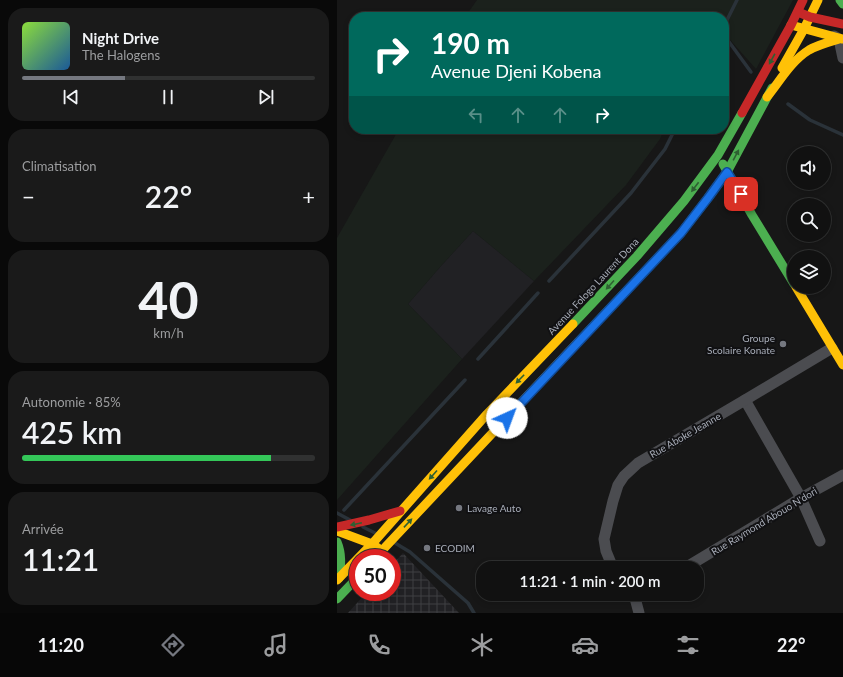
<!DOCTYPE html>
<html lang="fr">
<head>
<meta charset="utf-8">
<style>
	body { margin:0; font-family:Lato,sans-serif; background:#1a1a1a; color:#f1f3f6; height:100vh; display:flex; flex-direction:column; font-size:15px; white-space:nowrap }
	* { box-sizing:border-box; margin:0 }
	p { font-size:13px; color:#9c9d9f }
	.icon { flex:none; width:22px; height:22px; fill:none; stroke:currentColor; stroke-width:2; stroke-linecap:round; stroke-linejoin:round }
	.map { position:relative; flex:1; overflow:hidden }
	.sheet { display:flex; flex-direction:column; gap:8px; padding:8px; background:#090909; width:337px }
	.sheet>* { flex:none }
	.banner { position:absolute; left:12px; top:12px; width:380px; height:122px; border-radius:16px; box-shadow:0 2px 6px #0003,0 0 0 1px #303131; background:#00695c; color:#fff; overflow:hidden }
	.fabs { position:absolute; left:450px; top:146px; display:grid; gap:8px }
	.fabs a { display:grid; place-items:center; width:44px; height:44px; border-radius:50%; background:#111; box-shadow:0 2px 6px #0003,0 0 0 1px #303131; font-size:20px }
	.speed { position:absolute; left:12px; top:549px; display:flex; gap:8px; font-size:20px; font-weight:700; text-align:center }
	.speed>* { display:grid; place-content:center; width:52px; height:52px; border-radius:50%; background:#111; box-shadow:0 2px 6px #0003,0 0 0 1px #303131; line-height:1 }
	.speed .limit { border:6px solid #d22; background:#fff; color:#111 }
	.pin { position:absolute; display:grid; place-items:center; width:34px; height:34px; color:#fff; margin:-17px; border-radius:8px; box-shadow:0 2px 6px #0006 }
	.me { position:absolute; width:44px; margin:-22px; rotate:43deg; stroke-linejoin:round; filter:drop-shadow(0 0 3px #0008) }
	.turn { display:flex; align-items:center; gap:14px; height:84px; padding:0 16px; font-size:18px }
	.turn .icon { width:52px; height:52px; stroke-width:2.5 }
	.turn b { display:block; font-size:28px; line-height:34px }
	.lanes { display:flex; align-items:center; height:38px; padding:0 16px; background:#0003; justify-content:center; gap:20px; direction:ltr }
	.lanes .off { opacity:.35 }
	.big { font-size:30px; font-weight:600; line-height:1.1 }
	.sheet .tile { flex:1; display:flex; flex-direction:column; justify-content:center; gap:6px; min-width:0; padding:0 14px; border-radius:16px; background:#1a1a1a }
	.sheet .dial { align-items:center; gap:0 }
	.dial b { font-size:52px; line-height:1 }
	.song { display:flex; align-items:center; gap:12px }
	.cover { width:48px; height:48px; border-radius:6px; background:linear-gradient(135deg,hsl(90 70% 55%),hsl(210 70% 35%)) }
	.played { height:4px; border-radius:2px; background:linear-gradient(90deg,#757880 35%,#303131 35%) }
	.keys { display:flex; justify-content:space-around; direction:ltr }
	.heat { display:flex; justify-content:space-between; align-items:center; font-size:22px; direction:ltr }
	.charge { height:6px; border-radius:3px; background:linear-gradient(90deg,#34c759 85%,#303131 0) }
	.trip { position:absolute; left:139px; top:561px; width:228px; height:40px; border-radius:16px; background:#111; box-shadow:0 2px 6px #0003,0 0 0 1px #303131; font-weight:600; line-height:40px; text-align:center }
	.menu { display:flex; height:64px; justify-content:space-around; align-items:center; background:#070707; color:#9c9d9f }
	.menu .icon { width:28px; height:28px }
	.menu .current { color:#757880 }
	.menu b { font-size:18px; color:#f1f3f6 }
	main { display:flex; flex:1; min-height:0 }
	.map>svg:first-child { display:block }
	.built { fill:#212124 }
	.industrial { fill:url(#industrial-grid) }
	.grass { fill:#1b211c }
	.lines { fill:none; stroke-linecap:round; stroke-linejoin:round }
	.stream { stroke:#2a3239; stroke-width:3.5 }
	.street { stroke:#4b4c50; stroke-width:11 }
	.fast { stroke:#4caf50; stroke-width:9 }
	.slow { stroke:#ffc107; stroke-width:9 }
	.jam { stroke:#c62828; stroke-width:9 }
	.oneway { fill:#2e6032 }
	.route-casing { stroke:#114b97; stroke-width:10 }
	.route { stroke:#1a73e8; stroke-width:7 }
	.poi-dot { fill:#757880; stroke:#111113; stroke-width:1.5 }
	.labels { text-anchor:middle; stroke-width:4; stroke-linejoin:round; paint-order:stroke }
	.street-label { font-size:10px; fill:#a8adb8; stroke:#111113 }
	.poi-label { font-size:10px; fill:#a8adb8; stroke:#111113; text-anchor:start }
</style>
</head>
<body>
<main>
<section class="sheet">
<div class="tile">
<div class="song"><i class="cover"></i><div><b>Night Drive</b><p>The Halogens</p></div></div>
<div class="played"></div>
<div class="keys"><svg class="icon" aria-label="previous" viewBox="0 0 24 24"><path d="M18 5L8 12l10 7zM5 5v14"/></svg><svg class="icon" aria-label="pause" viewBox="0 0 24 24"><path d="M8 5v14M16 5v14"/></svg><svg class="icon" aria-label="next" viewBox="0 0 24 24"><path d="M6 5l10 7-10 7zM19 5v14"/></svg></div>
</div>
<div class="tile"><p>Climatisation</p>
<div class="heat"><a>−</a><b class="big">22°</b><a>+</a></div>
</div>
<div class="tile dial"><b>40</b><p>km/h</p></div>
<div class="tile"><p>Autonomie · 85%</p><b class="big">425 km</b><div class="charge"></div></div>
<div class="tile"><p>Arrivée</p><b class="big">11:21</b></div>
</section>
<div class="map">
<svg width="506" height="613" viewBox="0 0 506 613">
	<defs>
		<pattern id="industrial-grid" width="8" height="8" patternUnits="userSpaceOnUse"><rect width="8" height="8" fill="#212124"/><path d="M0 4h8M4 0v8" fill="none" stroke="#3e3f42"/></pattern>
	</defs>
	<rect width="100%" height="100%" fill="#171717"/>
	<path class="built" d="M 136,231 L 197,281 L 125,359 L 71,304 L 103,267 Z"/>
	<path class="industrial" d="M 66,553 L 122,613 L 11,613 L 30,592 L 55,592 L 55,565 Z"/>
	<g class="grass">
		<path d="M 140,0 L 456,0 L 419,69 L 387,33 L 387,17 L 128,17 Z"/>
		<path d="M 62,129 L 327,129 L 323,139 L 289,185 L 197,281 L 136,231 L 103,267 L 71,304 L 125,359 L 0,500 L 0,238 Z"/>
	</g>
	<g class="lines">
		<g class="stream">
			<path d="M 387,26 L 400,0"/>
			<path d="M 387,35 L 414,72"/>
			<path d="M 451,104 L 473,120 L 506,135"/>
			<path d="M 212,281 L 294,193 L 328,149 L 338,129"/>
			<path d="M 141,359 L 201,293"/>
			<path d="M 7,510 L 128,380"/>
			<path d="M 0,513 L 13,520"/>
			<path d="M 26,527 L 40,534"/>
			<path d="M 58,543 L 73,552 L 131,603 L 137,613"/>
		</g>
		<g class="street">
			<path d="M 497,36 L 502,39 L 506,58"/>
			<path d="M 408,400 L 464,498 L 483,541"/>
			<path d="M 276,568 L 269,551 L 267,539 L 276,501 L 281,485 L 287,476 L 301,463 L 408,400 L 495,348"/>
			<path d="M 348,568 L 464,498 L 506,475"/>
			<path d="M 295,594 L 298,598 L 302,613"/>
		</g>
		<g class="fast">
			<path d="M 503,0 L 506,4"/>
			<path d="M 386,164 L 415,215 L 457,284"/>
			<path d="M 236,324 L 300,256 L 347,201 L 381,155 L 405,113"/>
			<path d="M 242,341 L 344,233 L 371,198 L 390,172 L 435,88"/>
			<path d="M 0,542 C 5,554 4,565 2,578"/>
			<path d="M 0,599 L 21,577"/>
		</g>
		<g class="slow">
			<path d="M 454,25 L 505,39"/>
			<path d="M 445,68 L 467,29 L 481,0"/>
			<path d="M 430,97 C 443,81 454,61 472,50 C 481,45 492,42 502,39"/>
			<path d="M 459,287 L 506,365"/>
			<path d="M 0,531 L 35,544 L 41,548"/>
			<path d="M 38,558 L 242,341"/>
			<path d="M 0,580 L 35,544 L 150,414 L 236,324"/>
		</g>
		<g class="jam">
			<path d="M 461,12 L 473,17 L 506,24"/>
			<path d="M 405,113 L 454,25 L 466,0"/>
			<path d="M 0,527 L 32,520 L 63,511"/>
		</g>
	</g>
	<defs><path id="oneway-solid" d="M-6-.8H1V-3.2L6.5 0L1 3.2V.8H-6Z"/></defs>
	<g class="oneway">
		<use href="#oneway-solid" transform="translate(435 59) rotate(119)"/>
		<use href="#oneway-solid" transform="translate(399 155) rotate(-62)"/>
		<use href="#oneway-solid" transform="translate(358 187) rotate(127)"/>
		<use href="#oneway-solid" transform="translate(273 285) rotate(132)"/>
		<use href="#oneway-solid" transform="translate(183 379) rotate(134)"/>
		<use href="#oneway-solid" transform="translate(96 475) rotate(132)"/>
		<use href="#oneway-solid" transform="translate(71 523) rotate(-47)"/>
		<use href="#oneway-solid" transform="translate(19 524) rotate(168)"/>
	</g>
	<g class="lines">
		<g class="route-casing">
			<path id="route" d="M 170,418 L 344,233 L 371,198 L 390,172 L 404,194"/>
		</g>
		<use href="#route" class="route"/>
	</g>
	<g class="poi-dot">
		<circle cx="446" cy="344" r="4"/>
		<circle cx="122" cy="508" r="4"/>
		<circle cx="90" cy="548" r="4"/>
	</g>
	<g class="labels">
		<g class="street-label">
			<text transform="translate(256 286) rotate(-47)" y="4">Avenue Fologo Laurent Dona</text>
			<text transform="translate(348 435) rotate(-30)" y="4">Rue Aboke Jeanne</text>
			<text transform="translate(427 521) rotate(-31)" y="4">Rue Raymond Abouo N'dori</text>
		</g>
		<g class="poi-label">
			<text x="438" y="342" text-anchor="end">Groupe<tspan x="438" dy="12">Scolaire Konate</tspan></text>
			<text x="130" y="512">Lavage Auto</text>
			<text x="98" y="552">ECODIM</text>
		</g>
	</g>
</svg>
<div class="fabs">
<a><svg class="icon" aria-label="sound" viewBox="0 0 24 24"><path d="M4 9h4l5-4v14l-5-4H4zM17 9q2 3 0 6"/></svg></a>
<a><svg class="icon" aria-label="search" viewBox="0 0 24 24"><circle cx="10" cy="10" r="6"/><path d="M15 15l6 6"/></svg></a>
<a><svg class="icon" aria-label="layers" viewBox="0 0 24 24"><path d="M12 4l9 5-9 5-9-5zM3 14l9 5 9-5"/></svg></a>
</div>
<div class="speed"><div class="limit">50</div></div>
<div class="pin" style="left:404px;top:194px;background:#d93025"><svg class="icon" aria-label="arrive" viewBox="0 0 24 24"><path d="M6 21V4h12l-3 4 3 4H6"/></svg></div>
<svg class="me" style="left:170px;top:418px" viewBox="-20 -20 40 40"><circle r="19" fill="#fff"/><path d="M0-13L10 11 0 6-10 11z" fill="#1a73e8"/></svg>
<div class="trip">11:21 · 1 min · 200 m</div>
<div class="banner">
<div class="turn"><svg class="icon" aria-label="right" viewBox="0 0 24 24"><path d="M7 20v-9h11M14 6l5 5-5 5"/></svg><div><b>190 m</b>Avenue Djeni Kobena</div></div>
<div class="lanes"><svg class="icon off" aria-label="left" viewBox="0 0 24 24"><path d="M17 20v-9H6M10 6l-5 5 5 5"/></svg><svg class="icon off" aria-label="ahead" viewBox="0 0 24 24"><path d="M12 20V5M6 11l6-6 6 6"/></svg><svg class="icon off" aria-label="ahead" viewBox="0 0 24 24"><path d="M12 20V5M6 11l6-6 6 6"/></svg><svg class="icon" aria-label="right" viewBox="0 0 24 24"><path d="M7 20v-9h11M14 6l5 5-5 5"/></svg></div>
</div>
</div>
</main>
<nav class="menu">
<b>11:20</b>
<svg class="icon current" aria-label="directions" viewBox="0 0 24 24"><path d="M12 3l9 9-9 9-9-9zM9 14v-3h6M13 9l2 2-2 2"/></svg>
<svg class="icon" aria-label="music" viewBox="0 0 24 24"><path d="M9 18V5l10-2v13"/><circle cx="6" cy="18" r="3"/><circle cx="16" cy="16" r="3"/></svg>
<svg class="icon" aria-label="phone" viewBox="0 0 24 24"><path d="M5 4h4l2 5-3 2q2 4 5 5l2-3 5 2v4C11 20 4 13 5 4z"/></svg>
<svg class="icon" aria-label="climate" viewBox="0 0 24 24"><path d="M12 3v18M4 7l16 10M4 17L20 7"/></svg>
<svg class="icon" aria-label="car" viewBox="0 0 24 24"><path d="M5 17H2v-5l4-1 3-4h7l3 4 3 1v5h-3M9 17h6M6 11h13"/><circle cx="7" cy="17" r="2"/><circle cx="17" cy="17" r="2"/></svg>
<svg class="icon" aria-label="filters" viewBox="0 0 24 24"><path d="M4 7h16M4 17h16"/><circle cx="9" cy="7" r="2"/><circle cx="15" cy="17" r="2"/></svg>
<b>22°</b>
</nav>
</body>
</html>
